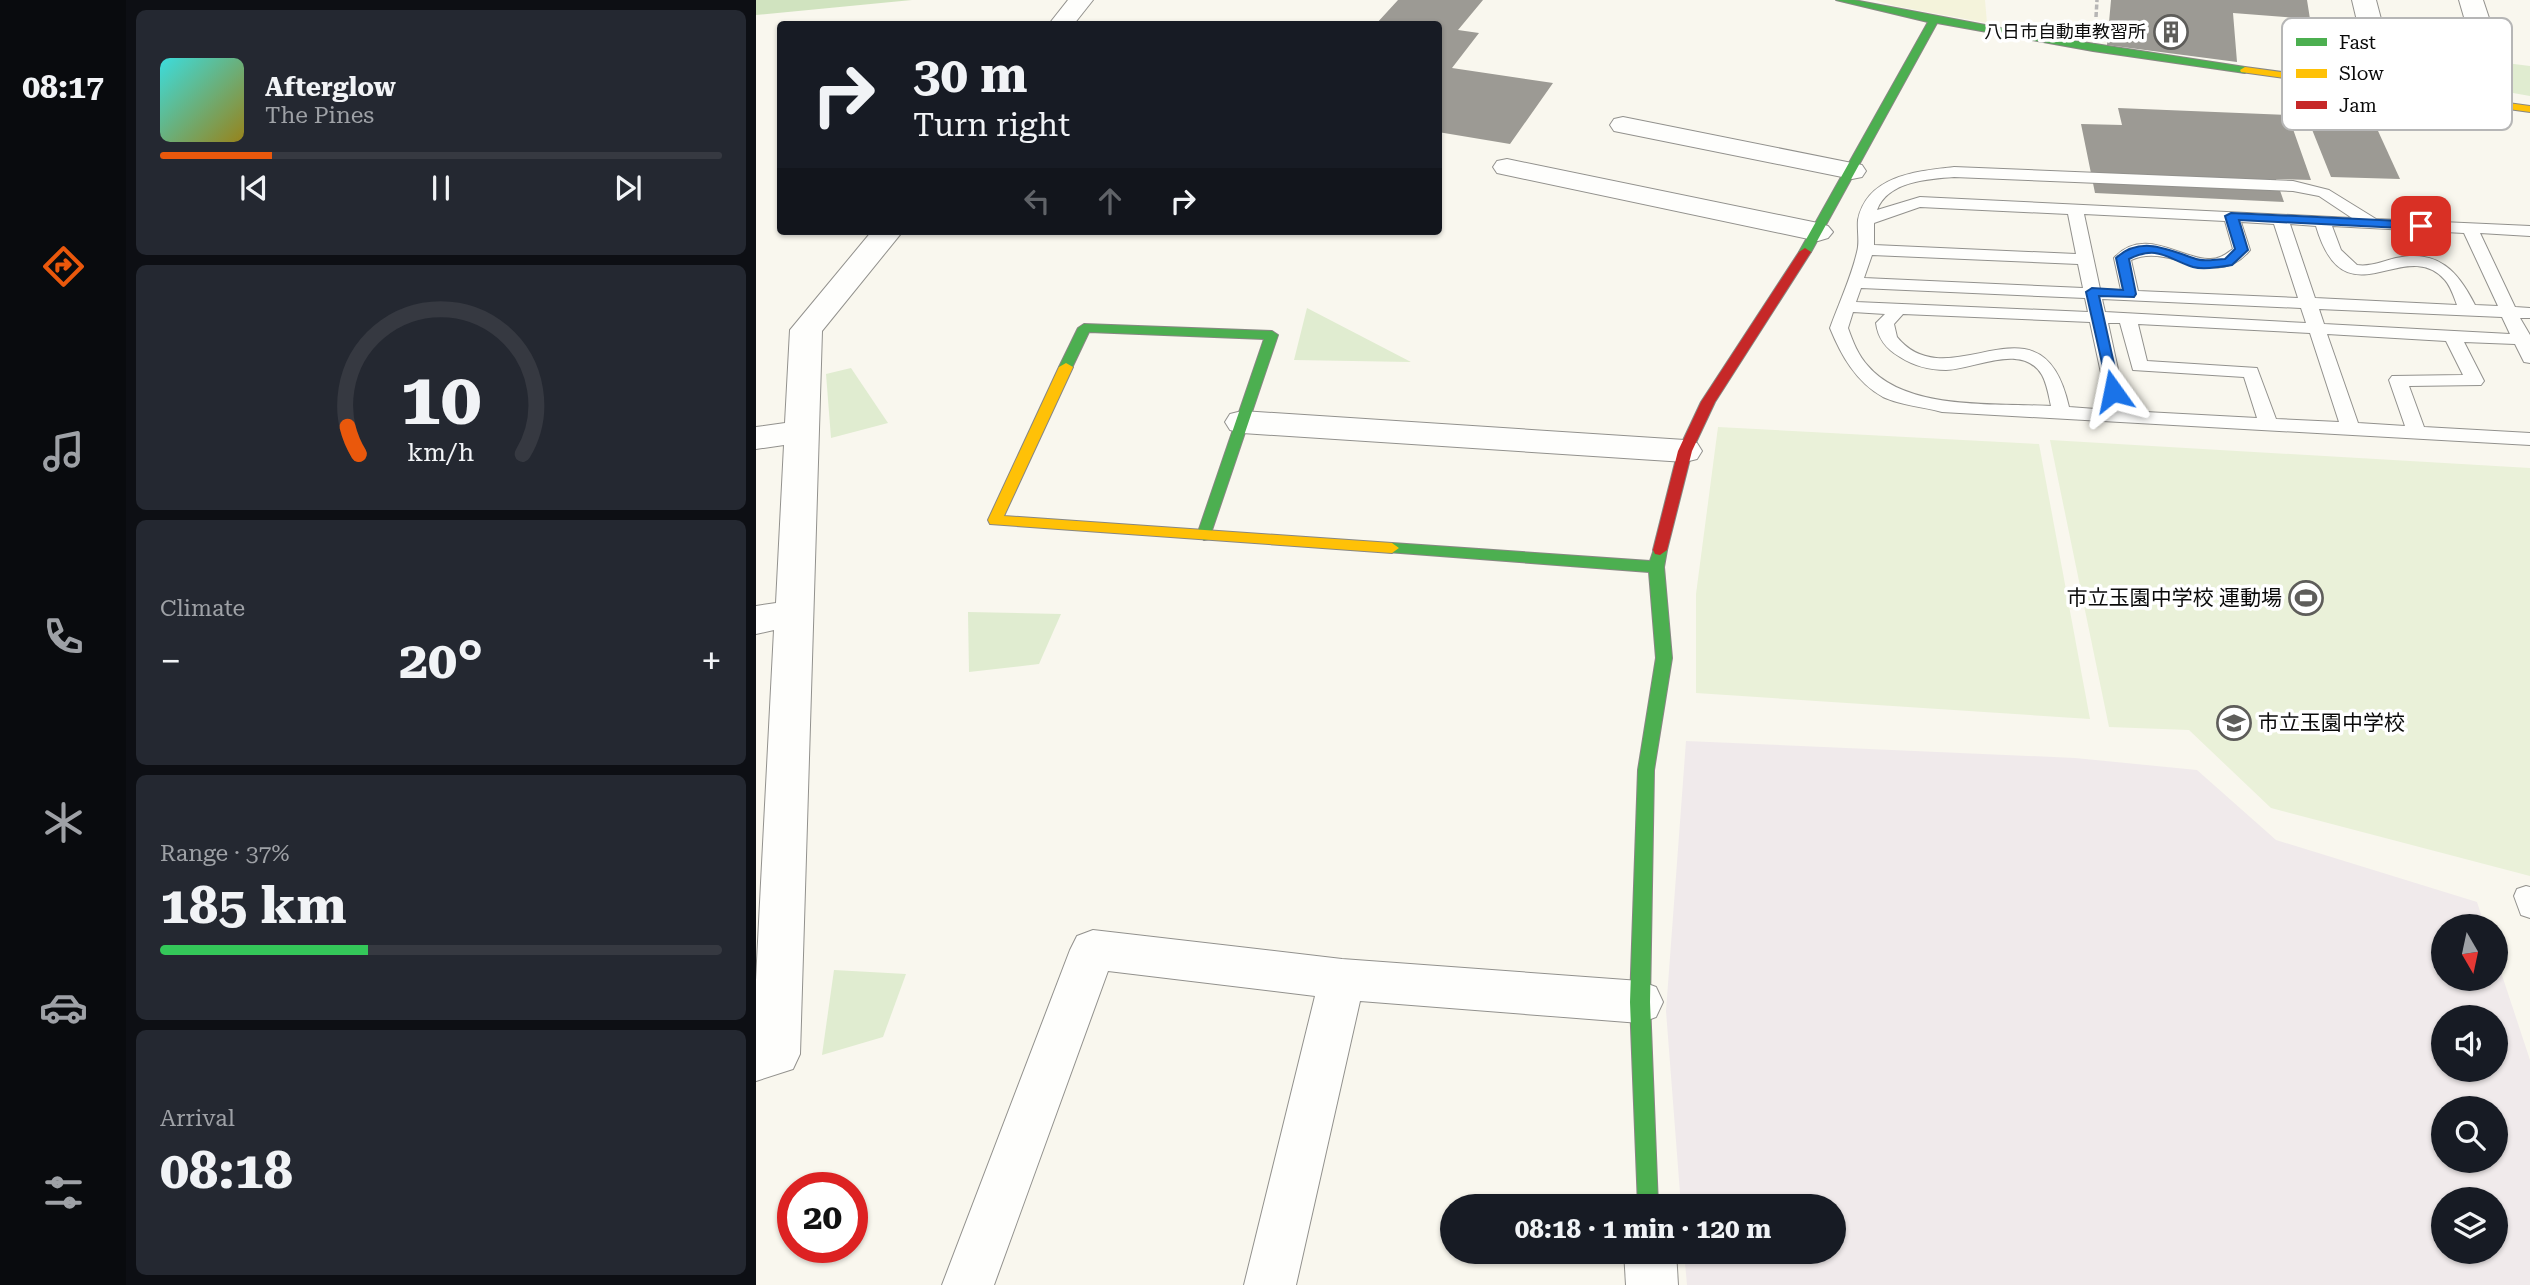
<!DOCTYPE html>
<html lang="en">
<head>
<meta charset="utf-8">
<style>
	body { margin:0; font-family:"Roboto Serif","Noto Sans JP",serif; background:#242831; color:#f1f3f6; height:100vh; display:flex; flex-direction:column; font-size:26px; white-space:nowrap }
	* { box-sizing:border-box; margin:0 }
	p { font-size:23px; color:#9ea1a6 }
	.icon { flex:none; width:38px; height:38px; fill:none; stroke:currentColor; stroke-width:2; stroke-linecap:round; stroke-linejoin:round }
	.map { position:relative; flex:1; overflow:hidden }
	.panel { display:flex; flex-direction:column; gap:10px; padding:10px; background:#0d0f14; width:630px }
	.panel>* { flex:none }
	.top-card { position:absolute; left:21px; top:21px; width:665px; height:214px; border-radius:7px; box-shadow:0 2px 5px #0004; background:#171b24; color:#f1f3f6; overflow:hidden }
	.needle { width:46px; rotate:171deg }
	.buttons { position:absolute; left:1675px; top:914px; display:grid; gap:14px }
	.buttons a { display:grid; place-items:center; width:77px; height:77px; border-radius:50%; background:#171b24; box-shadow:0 2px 5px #0004; font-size:35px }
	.speed { position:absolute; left:21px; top:1172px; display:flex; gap:14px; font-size:35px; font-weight:700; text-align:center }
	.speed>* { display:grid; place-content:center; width:91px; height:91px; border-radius:50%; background:#171b24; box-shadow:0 2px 5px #0004; line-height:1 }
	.speed .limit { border:10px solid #d22; background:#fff; color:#111 }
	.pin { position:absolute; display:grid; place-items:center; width:60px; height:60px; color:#fff; margin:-30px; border-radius:14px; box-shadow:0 4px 10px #0006 }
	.me { position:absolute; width:77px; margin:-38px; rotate:348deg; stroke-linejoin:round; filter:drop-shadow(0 0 5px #0008) }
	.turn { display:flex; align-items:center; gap:24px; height:147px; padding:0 21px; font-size:32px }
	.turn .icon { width:91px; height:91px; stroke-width:2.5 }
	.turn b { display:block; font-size:49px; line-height:60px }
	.lanes { display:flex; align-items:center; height:66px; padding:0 21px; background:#0003; justify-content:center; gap:35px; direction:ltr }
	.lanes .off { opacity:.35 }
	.big { font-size:52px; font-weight:700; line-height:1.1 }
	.panel .card { flex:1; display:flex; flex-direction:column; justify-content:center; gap:10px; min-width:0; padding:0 24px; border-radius:10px; background:#242831 }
	.panel .dial { align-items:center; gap:0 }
	.dial svg { height:182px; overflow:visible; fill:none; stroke:#363941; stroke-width:7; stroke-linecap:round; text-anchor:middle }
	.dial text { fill:#f1f3f6; stroke:none }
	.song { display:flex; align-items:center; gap:21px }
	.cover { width:84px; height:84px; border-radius:10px; background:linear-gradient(135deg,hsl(180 70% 55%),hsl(50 70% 35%)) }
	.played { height:7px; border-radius:4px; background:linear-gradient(90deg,#ea580c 20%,#363941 20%) }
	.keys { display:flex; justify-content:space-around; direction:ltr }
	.heat { display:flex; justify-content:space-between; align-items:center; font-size:38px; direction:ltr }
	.charge { height:10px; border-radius:5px; background:linear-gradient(90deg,#34c759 37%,#363941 0) }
	.trip { position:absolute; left:684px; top:1194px; width:406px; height:70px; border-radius:35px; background:#171b24; box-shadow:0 2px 5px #0004; font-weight:700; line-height:70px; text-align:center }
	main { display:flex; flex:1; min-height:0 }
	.tabs { display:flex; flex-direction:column; width:126px; justify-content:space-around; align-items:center; background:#090b0e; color:#9ea1a6 }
	.tabs .icon { width:49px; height:49px }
	.tabs .selected { color:#ea580c }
	.tabs b { font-size:32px; color:#f1f3f6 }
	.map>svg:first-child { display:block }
	.industrial { fill:#f0eaeb; fill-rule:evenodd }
	.farmland { fill:#f4f3db }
	.green { fill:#e0ecd0 }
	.forest { fill:#d0e3bf }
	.pitch { fill:#eaf1d9 }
	.building { fill:#9c9a94 }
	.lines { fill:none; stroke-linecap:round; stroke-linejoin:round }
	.lane-casing { stroke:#92918d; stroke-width:2 }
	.street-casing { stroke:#92918d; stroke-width:2 }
	.fast-casing { stroke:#888783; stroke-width:2 }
	.slow-casing { stroke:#888783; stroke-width:2 }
	.jam-casing { stroke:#888783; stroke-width:2 }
	.path { stroke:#b7b6b5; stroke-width:3.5; stroke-dasharray:5 2.5; stroke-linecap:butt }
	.lane { fill:#fefefc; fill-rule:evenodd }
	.street { fill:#fefefc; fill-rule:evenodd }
	.fast { fill:#4caf50; fill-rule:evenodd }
	.slow { fill:#ffc107; fill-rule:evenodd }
	.jam { fill:#c62828; fill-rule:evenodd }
	.route { fill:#1a73e8; stroke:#114b97; stroke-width:2 }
	.labels { text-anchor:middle; stroke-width:7; stroke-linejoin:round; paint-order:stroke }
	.far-poi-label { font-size:18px; fill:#0a0a0a; stroke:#fff; text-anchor:end }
	.poi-label { font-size:21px; fill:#0a0a0a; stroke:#fff; text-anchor:end }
	.key { fill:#fff; stroke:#b6b6b6; stroke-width:2 }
	.key-label { font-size:19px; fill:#0a0a0a }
</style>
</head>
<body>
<main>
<nav class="tabs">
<b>08:17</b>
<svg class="icon selected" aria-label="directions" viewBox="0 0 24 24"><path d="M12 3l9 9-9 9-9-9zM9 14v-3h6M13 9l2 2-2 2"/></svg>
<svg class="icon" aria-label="music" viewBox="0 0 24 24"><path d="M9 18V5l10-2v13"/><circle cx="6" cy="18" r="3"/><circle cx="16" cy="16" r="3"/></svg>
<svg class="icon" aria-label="phone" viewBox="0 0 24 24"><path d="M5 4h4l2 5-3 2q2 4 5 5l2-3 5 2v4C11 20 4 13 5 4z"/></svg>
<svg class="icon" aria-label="climate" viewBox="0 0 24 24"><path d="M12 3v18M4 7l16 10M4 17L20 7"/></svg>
<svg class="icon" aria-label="car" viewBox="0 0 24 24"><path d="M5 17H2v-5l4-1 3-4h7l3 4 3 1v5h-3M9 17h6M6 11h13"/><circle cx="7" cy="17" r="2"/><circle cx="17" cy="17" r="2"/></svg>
<svg class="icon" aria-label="filters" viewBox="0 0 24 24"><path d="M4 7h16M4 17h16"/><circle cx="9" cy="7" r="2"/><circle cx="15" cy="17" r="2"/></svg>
</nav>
<section class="panel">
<div class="card">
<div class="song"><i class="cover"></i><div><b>Afterglow</b><p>The Pines</p></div></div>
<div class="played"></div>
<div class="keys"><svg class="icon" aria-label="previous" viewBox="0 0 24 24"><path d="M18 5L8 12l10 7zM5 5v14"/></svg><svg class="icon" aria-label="pause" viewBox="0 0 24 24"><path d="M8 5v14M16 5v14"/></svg><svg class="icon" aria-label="next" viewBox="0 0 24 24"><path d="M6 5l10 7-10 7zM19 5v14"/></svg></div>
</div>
<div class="card dial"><svg viewBox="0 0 100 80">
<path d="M14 69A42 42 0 1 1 86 69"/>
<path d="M14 69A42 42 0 0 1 9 57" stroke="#ea580c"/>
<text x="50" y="56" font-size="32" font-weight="700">10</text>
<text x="50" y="72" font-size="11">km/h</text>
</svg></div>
<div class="card"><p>Climate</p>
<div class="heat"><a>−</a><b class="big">20°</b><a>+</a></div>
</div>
<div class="card"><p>Range · 37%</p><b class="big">185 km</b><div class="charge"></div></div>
<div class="card"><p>Arrival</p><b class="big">08:18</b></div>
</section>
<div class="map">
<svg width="1774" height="1285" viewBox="0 0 1774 1285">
	<rect width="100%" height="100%" fill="#f9f7ee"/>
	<path class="industrial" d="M 930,741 L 1319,758 L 1441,770 L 1520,840 L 1721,902 L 1729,926 L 1687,926 L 1687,978 L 1740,978 L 1740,957 L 1774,1060 L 1774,1285 L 931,1285 L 928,1251 L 1078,1251 L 1078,1206 L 925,1206 L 910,1011 ZM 1687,1017 L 1740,1017 L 1740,1069 L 1687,1069 ZM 1687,1108 L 1740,1108 L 1740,1160 L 1687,1160 ZM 1687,1199 L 1740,1199 L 1740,1251 L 1687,1251 Z"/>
	<path class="farmland" d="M 1119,0 L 1229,0 L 1231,23 L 1139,6 Z"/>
	<g class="green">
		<path d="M 1702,57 L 1774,66 L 1774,96 L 1757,93 Z"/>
		<path d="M 551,308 L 655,362 L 538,360 Z"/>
		<path d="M 95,368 L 132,423 L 75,438 L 70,374 Z"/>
		<path d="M 212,612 L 305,614 L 283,664 L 213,672 Z"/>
		<path d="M 78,970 L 150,974 L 127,1037 L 66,1055 Z"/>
	</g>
	<path class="forest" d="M 0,0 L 156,0 L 0,15 Z"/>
	<g class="pitch">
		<path d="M 962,427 L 1283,444 L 1334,719 L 940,693 L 940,594 Z"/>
		<path d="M 1294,440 L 1774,468 L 1774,876 L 1515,808 L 1433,730 L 1353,727 Z"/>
	</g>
	<g class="building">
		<path d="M 642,0 L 727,0 L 702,30 L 723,33 L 696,68 L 797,83 L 754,144 L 682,132 L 682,24 L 620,24 Z"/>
		<path d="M 1355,0 L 1551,0 L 1554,19 L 1477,13 L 1481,62 L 1351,45 Z"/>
		<path d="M 1547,107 L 1612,109 L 1644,179 L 1575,177 Z"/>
		<path d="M 1362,108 L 1532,115 L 1555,180 L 1520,179 L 1528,202 L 1339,193 L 1325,124 L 1366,125 Z"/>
	</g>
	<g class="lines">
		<g class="lane-casing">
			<g id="lane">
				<path d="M 1198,167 L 1537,181 L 1573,190 L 1620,219 L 1774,226 L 1774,236 L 1724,233 L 1759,307 L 1774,308 L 1774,318 L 1764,318 L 1774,335 L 1774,363 L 1768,362 L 1759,344 L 1708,342 L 1728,381 L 1725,385 L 1653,386 L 1668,427 L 1774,433 L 1774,445 L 1186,412 C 1168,407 1144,405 1127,397 C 1100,382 1085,355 1074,328 C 1083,303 1095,278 1101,252 C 1104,242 1101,230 1102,220 C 1111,175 1162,171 1198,167 ZM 1198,177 L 1537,191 L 1563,196 L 1596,218 L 1164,197 L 1121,210 C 1132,181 1172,179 1198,177 ZM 1164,207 L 1312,214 L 1320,254 L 1118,245 L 1118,223 ZM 1328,214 L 1469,221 L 1477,249 C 1470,254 1463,260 1452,259 C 1424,258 1387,226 1358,258 L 1365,290 L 1344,289 ZM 1485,222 L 1518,224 L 1542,298 L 1382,291 L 1375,260 C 1415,241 1459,293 1494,250 ZM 1534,224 L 1560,226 C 1589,325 1648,234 1689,280 C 1695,287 1698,297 1701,305 L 1559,298 ZM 1576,226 L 1708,233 L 1742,306 L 1719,305 C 1702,271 1682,249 1640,258 C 1627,261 1615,267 1601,265 L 1585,250 ZM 1116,255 L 1322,264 L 1327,288 L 1108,278 ZM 1105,288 L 1329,298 L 1332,312 L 1100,302 ZM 1346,299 L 1545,308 L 1550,323 L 1349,312 ZM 1563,309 L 1746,317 L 1754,334 L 1568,324 ZM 1097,312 L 1129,314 L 1120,323 C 1122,339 1130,349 1144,357 C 1158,366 1173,370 1190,370 C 1219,369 1266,342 1286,375 C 1291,384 1293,397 1295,406 C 1240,403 1150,411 1112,366 C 1102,355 1097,342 1092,328 ZM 1147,314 L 1334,322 L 1353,410 L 1313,407 C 1286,285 1194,402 1141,337 L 1138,324 ZM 1352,323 L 1364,323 L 1377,370 L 1488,377 L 1501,418 L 1371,411 ZM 1382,324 L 1554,333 L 1583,422 L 1520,419 L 1501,368 L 1391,361 ZM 1571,334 L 1690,341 L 1707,375 L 1636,376 L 1633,380 L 1649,426 L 1602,423 Z"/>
				<path d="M 1770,886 L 1774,887 L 1774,918 L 1765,915 L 1758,896 L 1761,889 Z"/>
			</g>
		</g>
		<g class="street-casing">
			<g id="street">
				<path d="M 312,0 L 337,0 L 318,24 L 293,24 Z"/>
				<path d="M 1596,0 L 1620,0 L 1630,38 L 1717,48 L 1703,0 L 1727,0 L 1746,57 L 1742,62 L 1733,65 L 1634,53 L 1643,88 L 1639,94 L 1630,96 L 1621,94 L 1617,88 Z"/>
				<path d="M 867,117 L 1096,163 L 1106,165 L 1110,171 L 1106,177 L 1096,179 L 858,131 L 854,125 L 858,119 Z"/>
				<path d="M 751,159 L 1062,223 L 1072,226 L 1077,232 L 1072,238 L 1062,241 L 741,173 L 737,167 L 741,161 Z"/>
				<path d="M 116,231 L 147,231 L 66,331 L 44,1054 L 37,1069 L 0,1081 L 0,980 L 18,630 L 0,634 L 0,606 L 20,603 L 28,445 L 0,449 L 0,427 L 29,423 L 34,330 Z"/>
				<path d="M 486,411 L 929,440 L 941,443 L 946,451 L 941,459 L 929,462 L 486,433 L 474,430 L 469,422 L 474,414 Z"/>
				<path d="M 337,930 L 586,959 L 884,981 L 900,987 L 907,1002 L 900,1017 L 884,1023 L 604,1001 L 540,1285 L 488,1285 L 559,996 L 352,971 L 238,1285 L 186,1285 L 314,950 L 321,936 Z"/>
				<path d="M 868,1251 L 920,1251 L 922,1285 L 870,1285 Z"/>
			</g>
		</g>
		<g class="fast-casing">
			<g id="fast">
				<path d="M 1080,0 L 1098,0 L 1287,36 L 1489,67 L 1494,70 L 1489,73 L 1337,51 L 1181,23 L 1055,252 L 1049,256 L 1043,252 L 1172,22 Z"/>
				<path d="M 328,324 L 516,331 L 522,335 L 453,539 L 448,540 L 441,535 L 508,339 L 333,332 L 315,370 L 305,370 L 303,367 L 322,328 Z"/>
				<path d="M 636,543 L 894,561 L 899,546 L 904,545 L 911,550 L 908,567 L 916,658 L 898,770 L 894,1002 L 902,1206 L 882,1206 L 874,1002 L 882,770 L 900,658 L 893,572 L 631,552 L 629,548 Z"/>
			</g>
		</g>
		<g class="slow-casing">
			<g id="slow">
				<path d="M 1489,67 L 1774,106 L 1774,112 L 1485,72 L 1484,70 Z"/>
				<path d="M 310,363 L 317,367 L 248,516 L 636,543 L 643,548 L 636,553 L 234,524 L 232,520 L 303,367 Z"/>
			</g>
		</g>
		<g class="jam-casing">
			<path id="jam" d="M 1049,248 L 1055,252 L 959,402 L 936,451 L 911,550 L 904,555 L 899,554 L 897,550 L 922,451 L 945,402 L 1043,252 Z"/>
		</g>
		<path class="path" d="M 1340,17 L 1341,0"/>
		<use href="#lane" class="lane"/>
		<use href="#street" class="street"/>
		<use href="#fast" class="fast"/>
		<use href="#slow" class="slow"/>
		<use href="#jam" class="jam"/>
	</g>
	<path class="route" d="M 1475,213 L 1665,222 L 1671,226 L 1665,229 L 1483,220 L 1492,250 L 1476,265 C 1465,267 1448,270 1437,267 C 1410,258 1402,245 1373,259 L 1380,294 L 1378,297 L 1343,296 L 1364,391 L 1357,396 L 1353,394 L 1330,292 L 1336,288 L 1367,290 L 1360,258 C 1385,235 1413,250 1440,259 C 1448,262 1460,259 1469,259 L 1479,249 L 1469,216 Z"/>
	<defs>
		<g id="building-ring" transform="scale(1.75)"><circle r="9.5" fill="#fff" stroke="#5e5d5a" stroke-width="1.5"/><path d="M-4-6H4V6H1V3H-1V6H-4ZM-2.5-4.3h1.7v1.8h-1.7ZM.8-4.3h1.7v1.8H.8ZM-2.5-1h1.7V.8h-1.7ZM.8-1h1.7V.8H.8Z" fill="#5e5d5a"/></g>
		<g id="stadium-ring" transform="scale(1.75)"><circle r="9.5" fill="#fff" stroke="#5e5d5a" stroke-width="1.5"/><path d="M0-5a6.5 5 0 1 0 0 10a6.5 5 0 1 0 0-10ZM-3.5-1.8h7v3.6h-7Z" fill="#5e5d5a"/></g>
		<g id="school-ring" transform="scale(1.75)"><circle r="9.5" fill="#fff" stroke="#5e5d5a" stroke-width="1.5"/><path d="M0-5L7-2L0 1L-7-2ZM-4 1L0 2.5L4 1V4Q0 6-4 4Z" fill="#5e5d5a"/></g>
	</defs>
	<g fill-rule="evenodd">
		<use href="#building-ring" x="1415" y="32"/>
		<use href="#stadium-ring" x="1550" y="598"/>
		<use href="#school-ring" x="1478" y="723"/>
	</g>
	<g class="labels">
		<g class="far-poi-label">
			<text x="1390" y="38">八日市自動車教習所</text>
		</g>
		<g class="poi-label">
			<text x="1526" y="605">市立玉園中学校 運動場</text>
			<text x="1502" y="730" text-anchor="start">市立玉園中学校</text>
		</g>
	</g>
	<rect x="1526" y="18" width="230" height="112" rx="10" class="key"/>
	<rect x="1540" y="38" width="31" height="8" fill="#4caf50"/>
	<rect x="1540" y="69" width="31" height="9" fill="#ffc107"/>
	<rect x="1540" y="101" width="31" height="8" fill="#c62828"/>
	<g class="key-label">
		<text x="1583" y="49">Fast</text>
		<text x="1583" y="80">Slow</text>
		<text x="1583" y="112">Jam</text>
	</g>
</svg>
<div class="buttons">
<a><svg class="needle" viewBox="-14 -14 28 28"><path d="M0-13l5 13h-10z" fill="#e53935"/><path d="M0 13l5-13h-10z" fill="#9ea1a6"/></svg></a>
<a><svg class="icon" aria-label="sound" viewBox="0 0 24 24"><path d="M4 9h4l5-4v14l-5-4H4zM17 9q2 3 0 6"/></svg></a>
<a><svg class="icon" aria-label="search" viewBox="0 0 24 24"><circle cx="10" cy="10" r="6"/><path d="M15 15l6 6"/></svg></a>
<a><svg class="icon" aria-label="layers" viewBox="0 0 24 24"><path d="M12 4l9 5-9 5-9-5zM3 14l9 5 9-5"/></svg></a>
</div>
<div class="speed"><div class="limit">20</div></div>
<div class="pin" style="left:1665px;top:226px;background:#d93025"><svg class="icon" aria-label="arrive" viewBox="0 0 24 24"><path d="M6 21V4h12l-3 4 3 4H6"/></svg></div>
<svg class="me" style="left:1357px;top:391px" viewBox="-20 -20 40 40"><path d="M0-17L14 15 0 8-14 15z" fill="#1a73e8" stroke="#fff" stroke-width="4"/></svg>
<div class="trip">08:18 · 1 min · 120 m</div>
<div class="top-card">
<div class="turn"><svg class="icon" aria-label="right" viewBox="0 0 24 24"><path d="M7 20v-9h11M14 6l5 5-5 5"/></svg><div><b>30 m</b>Turn right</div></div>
<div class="lanes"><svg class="icon off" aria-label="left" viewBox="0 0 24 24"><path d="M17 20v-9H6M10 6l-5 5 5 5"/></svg><svg class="icon off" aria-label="ahead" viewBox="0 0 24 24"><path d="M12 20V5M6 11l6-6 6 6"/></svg><svg class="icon" aria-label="right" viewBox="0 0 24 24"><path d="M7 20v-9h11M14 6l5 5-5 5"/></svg></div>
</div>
</div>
</main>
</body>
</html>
